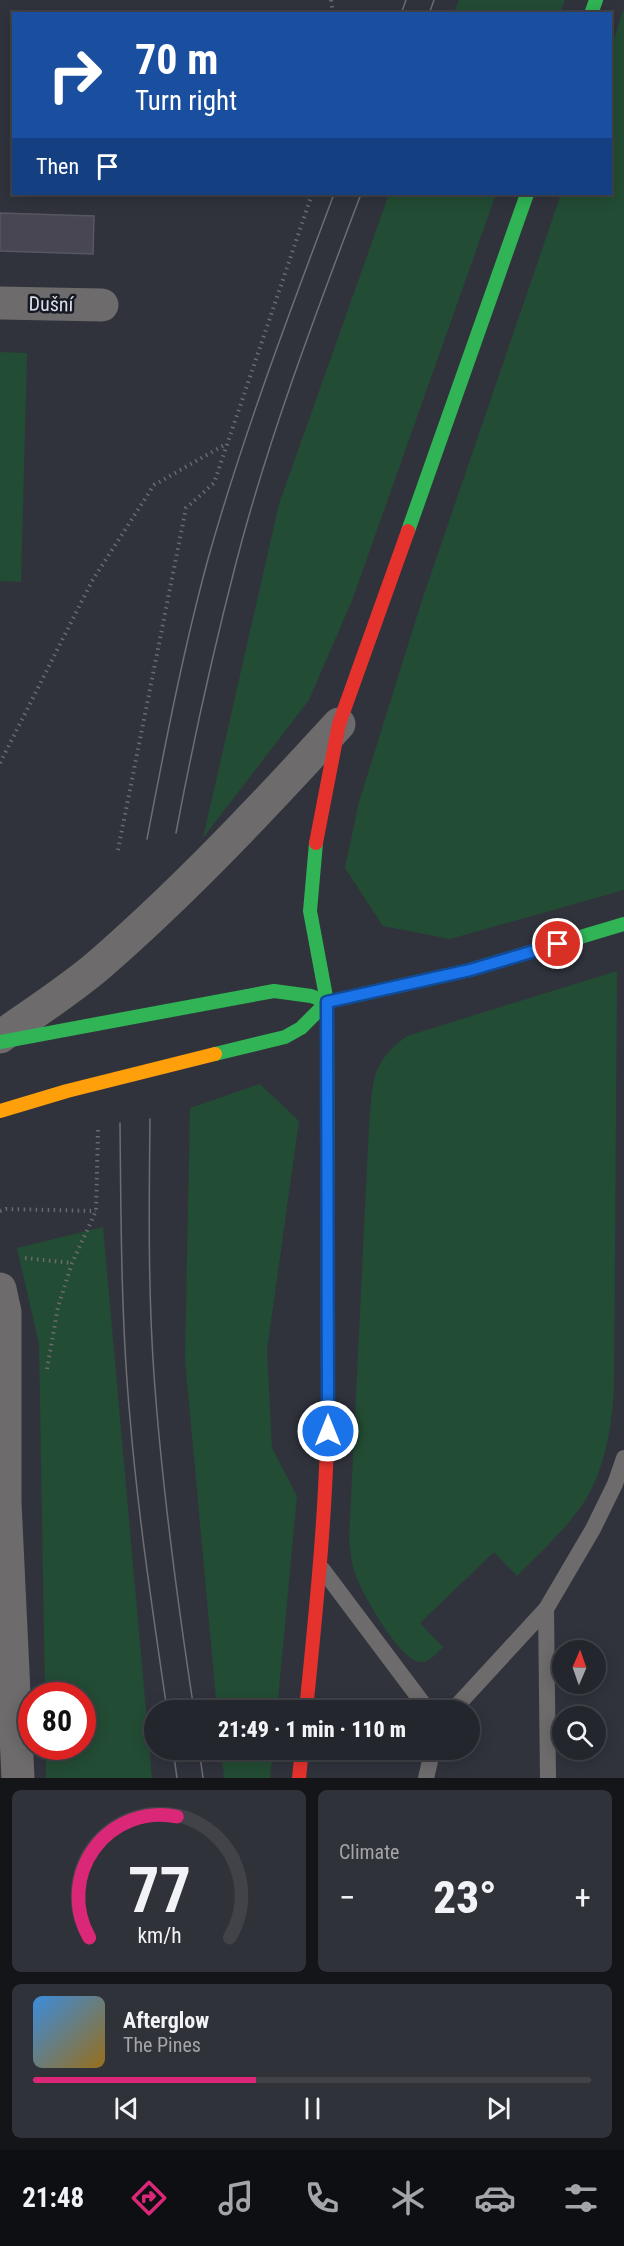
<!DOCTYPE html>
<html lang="en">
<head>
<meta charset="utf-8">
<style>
	body { margin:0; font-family:"Roboto Condensed",sans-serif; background:#303239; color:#f1f3f6; height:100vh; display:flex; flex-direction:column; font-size:22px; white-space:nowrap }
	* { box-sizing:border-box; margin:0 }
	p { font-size:20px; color:#a3a5aa }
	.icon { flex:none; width:33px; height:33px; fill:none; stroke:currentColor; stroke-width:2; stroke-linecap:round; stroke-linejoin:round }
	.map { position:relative; height:1778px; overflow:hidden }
	.sheet { display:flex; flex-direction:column; gap:12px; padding:12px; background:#141519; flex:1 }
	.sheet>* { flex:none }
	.hud { position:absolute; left:12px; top:12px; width:600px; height:183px; border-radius:0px; box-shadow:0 3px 15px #0003,0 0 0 2px #414349; background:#1a4fa0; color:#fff; overflow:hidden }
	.needle { width:39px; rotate:2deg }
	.tools { position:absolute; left:552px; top:1640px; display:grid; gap:12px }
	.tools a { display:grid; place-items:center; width:54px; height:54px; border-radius:50%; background:#24262d; box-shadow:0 3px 15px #0003,0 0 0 2px #414349; font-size:30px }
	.speed { position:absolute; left:18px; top:1682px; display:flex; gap:12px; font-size:30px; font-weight:700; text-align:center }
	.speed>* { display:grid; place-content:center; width:78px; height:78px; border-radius:50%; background:#24262d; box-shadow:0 3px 15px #0003,0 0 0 2px #414349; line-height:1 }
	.speed .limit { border:9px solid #d22; background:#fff; color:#111 }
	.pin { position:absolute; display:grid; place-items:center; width:51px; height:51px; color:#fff; margin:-26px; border:3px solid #fff; border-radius:50%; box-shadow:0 2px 6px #0007 }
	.me { position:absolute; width:66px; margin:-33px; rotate:0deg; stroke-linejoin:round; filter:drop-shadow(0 0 4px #0008) }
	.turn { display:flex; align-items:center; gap:21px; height:126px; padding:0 24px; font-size:27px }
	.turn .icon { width:78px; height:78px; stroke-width:2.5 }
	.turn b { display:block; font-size:42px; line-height:51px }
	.then { display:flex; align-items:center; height:57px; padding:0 24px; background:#0003; gap:12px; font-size:22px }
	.big { font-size:45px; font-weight:800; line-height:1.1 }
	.sheet .tile { flex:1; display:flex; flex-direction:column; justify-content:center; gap:9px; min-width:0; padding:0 21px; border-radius:9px; background:#303239 }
	.sheet .dial { align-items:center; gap:0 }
	.dial svg { height:156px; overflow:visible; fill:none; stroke:#414349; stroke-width:7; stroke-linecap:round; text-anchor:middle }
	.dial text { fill:#f1f3f6; stroke:none }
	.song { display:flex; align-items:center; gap:18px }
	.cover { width:72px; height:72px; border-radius:9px; background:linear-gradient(135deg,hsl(210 70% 55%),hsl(40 70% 35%)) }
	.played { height:6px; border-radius:3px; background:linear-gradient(90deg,#db2777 40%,#414349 40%) }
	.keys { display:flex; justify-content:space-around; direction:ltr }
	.heat { display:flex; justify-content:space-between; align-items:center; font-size:33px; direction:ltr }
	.sheet .tiles { flex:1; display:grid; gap:12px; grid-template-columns:1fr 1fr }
	.tile:last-child { grid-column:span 2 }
	.trip { position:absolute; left:144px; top:1700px; width:336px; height:60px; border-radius:30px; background:#24262d; box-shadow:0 3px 15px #0003,0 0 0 2px #414349; font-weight:800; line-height:60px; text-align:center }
	.menu { display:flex; height:96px; justify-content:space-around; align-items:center; background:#0e0f12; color:#a3a5aa }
	.menu .icon { width:42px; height:42px }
	.menu .selected { color:#db2777 }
	.menu b { font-size:27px; color:#f1f3f6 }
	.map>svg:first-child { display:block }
	.green { fill:#234c34 }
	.building { fill:#494654; stroke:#57575f; stroke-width:1.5 }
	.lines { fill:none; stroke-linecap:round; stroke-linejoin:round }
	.path { stroke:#6b6a6c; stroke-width:4; stroke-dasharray:1.5 4.5; stroke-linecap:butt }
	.lane { stroke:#6e6b6c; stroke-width:16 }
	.street { stroke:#6e6b6c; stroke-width:33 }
	.fast { stroke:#30b455; stroke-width:14 }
	.slow { stroke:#ff9f0a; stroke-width:14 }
	.jam { stroke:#e5322d; stroke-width:14 }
	.tram { stroke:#6e6e72; stroke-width:1.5 }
	.route-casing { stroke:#114b97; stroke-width:15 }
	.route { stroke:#1a73e8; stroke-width:10 }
	.labels { text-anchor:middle; stroke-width:5; stroke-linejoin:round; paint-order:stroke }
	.street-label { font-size:20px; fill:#dadfe9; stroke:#161921 }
</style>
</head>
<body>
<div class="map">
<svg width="624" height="1778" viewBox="0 0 624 1778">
	<rect width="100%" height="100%" fill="#30333c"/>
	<g class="green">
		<path d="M 459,0 L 565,0 L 560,13 L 454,13 Z"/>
		<path d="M 624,8 L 624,890 L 450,939 L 383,926 L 345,868 L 359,802 L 421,603 L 561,194 L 610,194 L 611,48 Z"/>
		<path d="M 389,194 L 496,194 L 353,598 L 309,700 L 203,838 L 279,504 Z"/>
		<path d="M 0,352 L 27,353 L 21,582 L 0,581 Z"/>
		<path d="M 617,971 L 614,1388 C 612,1422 607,1457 592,1488 C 575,1522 543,1549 517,1576 L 494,1552 L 420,1623 L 443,1647 C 437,1653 429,1663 420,1662 C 401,1662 360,1591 355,1573 C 351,1563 351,1551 349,1540 L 369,1126 C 373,1084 369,1063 407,1036 Z"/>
		<path d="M 260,1084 L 299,1121 L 267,1350 L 272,1448 L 297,1496 L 277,1710 L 217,1710 L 185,1359 L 190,1108 Z"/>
		<path d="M 103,1227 L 152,1778 L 46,1778 L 46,1746 L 82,1746 L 82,1695 L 45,1695 L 39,1344 L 17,1248 Z"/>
		<path d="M 221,1749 L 273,1749 L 270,1778 L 224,1778 Z"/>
	</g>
	<path class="building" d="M 0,213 L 94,216 L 93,254 L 0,251 Z"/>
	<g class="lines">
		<g class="path">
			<path d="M 331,0 L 333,14"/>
			<path d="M 0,763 L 92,581 L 154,485 L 226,444"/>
			<path d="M 118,850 L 186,508 L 214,483 L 312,194"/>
			<path d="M 0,1211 L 6,1209 L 96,1211"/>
			<path d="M 25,1258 L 72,1263"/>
			<path d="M 47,1369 L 58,1307 L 72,1263 L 96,1211 L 98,1130"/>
		</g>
		<g class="lane">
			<path d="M 323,1570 L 428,1710"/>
			<path d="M 546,1609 L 548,1778"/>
			<path d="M 453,1710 L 546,1609 L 593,1529 L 615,1484 L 624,1458"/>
			<path d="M 426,1778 L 433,1749"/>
		</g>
		<g class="street">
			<path d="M 0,303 L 102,305"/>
			<path d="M 0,1037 C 32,1014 70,990 100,964 C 185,890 263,807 339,724"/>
			<path d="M 0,1289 L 5,1312 L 5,1502 L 18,1778"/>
		</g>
		<g class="fast">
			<path d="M 591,14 L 596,0"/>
			<path d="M 408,531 L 527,194"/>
			<path d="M 316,843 L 310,911 L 327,1002 L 328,1386"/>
			<path d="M 327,1002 L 470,970 L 624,924"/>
			<path d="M 0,1042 L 274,991 L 311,996 L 327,1002 L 301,1028 L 285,1037 L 215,1054"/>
		</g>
		<path class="slow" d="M 0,1111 L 67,1091 L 215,1054"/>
		<g class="jam">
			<path d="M 316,843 L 339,724 L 408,531"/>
			<path d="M 306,1710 C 317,1602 328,1494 328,1386"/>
			<path d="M 299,1778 L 302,1749"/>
		</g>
		<g class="tram">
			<path d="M 401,14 L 406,0"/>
			<path d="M 429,14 L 434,0"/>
			<path d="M 176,833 C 193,742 213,652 236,563 C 268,439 316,313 361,194"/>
			<path d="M 147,839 C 165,745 183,651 208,559 C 243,435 289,314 334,194"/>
			<path d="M 150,1119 C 149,1204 148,1290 154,1375 C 162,1487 177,1599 194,1710"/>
			<path d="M 120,1123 C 121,1221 121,1320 130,1418 C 138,1515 153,1613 167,1710"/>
			<path d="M 173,1749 L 177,1778"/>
			<path d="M 199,1749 L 203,1778"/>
		</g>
	</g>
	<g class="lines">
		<g class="route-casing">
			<path id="route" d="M 328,1431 L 327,1002 L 470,970 L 558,944"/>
		</g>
		<use href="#route" class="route"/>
	</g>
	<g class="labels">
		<g class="street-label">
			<text transform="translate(51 304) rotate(1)" y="7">Dušní</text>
		</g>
	</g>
</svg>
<div class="tools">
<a><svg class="needle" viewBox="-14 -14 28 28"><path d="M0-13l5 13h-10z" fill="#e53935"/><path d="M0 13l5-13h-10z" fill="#a3a5aa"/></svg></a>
<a><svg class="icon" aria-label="search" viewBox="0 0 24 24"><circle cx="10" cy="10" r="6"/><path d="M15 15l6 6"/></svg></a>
</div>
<div class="speed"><div class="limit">80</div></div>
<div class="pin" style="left:558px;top:944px;background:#d93025"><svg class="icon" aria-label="arrive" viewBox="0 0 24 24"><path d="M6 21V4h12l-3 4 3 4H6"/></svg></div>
<svg class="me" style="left:328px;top:1431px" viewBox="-20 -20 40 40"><circle r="17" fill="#1a73e8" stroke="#fff" stroke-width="3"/><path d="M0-11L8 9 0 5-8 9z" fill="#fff"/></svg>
<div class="trip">21:49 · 1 min · 110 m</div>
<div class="hud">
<div class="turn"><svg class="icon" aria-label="right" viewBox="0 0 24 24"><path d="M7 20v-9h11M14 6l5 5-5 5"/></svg><div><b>70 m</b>Turn right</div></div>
<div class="then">Then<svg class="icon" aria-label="arrive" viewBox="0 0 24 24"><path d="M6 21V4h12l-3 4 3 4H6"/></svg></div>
</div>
</div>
<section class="sheet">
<div class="tiles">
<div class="tile dial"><svg viewBox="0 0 100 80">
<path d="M14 69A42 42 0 1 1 86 69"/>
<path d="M14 69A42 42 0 0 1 59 7" stroke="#db2777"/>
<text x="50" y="56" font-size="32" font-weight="700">77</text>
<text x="50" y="72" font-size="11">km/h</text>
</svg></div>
<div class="tile"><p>Climate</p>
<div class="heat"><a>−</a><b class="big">23°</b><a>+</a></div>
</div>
<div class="tile">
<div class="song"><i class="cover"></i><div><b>Afterglow</b><p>The Pines</p></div></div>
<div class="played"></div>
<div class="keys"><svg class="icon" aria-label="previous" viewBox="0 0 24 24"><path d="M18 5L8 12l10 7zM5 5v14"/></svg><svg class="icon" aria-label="pause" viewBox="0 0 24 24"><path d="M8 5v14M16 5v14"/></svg><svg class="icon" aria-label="next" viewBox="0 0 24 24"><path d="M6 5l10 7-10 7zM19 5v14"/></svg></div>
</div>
</div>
</section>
<nav class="menu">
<b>21:48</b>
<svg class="icon selected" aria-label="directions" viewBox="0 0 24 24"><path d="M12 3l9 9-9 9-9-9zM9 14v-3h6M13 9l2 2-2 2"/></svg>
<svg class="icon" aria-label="music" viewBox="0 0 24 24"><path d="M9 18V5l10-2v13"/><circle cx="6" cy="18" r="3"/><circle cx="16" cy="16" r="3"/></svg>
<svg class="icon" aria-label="phone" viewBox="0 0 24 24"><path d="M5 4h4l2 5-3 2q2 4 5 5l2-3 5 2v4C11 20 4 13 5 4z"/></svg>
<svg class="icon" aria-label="climate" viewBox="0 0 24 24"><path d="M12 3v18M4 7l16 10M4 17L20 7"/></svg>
<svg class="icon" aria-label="car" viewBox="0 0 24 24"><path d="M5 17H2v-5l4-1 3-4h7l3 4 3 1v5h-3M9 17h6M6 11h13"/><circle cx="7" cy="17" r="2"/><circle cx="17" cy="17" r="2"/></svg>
<svg class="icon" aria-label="filters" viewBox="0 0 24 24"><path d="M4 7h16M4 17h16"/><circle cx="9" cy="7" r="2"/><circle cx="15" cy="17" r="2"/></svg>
</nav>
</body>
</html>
